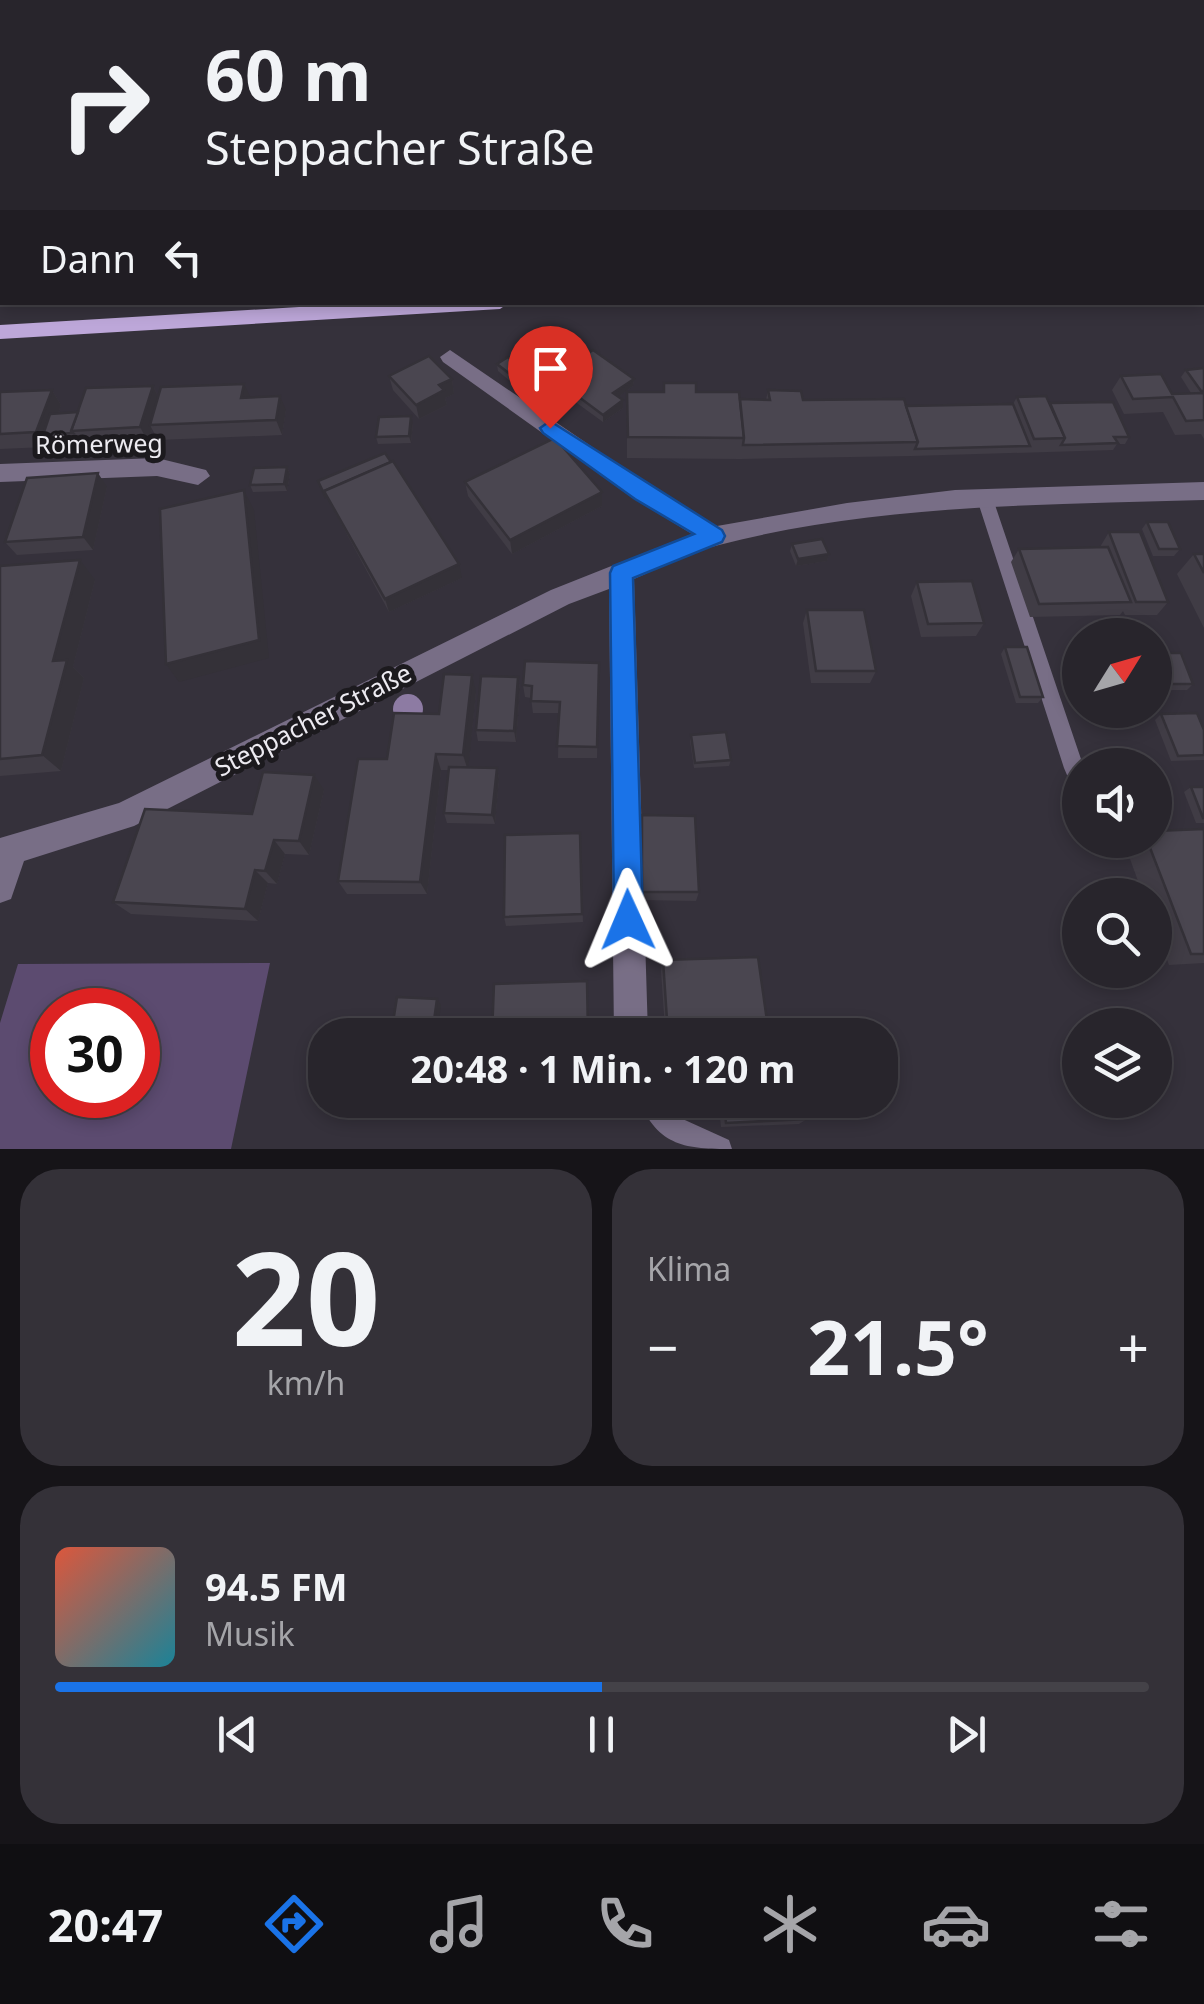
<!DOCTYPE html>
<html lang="de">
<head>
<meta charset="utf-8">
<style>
	body { margin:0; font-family:"Noto Sans",sans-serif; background:#343138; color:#f1f3f6; height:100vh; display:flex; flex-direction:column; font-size:38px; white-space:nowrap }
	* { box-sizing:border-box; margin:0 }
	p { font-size:32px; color:#a5a5a9 }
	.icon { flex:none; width:55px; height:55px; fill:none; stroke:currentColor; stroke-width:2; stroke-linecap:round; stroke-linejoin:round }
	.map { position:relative; height:1149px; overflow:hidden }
	.side { display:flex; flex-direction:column; gap:20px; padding:20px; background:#161418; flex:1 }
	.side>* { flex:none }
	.top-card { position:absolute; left:0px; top:0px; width:1205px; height:305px; box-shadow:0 5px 15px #0003,0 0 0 2px #444248; background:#28252c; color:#f1f3f6; overflow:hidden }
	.needle { width:65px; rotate:53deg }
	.fabs { position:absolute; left:1062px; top:618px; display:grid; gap:20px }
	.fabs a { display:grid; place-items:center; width:110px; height:110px; border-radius:50%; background:#28252c; box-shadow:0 5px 15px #0003,0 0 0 2px #444248; font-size:50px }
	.speed { position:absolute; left:30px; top:988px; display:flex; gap:20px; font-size:50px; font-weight:700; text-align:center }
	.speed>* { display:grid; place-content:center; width:130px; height:130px; border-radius:50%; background:#28252c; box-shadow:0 5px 15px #0003,0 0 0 2px #444248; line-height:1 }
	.speed .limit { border:15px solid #d22; background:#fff; color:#111 }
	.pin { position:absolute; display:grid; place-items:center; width:85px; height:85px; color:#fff; margin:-102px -42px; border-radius:50% 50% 50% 0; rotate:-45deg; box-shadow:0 0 10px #0007 }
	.pin .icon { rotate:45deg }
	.me { position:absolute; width:110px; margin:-55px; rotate:359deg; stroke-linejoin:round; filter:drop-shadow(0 0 8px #0008) }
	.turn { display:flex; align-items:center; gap:35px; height:210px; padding:0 40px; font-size:45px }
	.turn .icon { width:130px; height:130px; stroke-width:2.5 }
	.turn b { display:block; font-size:70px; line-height:85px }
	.then { display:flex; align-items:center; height:95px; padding:0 40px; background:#0003; gap:20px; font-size:38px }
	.big { font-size:75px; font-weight:700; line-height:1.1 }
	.side .card { flex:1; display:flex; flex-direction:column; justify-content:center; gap:15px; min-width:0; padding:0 35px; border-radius:40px; background:#343138 }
	.side .dial { align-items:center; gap:0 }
	.dial b { font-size:130px; line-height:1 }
	.song { display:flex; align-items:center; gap:30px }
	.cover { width:120px; height:120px; border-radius:15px; background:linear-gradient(135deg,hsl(10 70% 55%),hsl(190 70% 35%)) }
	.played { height:10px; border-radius:5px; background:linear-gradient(90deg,#1a73e8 50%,#444248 50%) }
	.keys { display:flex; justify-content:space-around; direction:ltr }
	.heat { display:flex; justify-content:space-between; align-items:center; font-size:55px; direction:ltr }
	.side .tiles { flex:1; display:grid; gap:20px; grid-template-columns:1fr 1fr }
	.card:last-child { grid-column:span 2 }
	.trip { position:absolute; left:308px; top:1018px; width:590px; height:100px; border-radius:40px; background:#28252c; box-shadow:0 5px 15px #0003,0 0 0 2px #444248; font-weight:700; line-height:100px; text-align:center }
	.menu { display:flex; height:160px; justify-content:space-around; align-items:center; background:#100f12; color:#a5a5a9 }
	.menu .icon { width:70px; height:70px }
	.menu .on { color:#1a73e8 }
	.menu b { font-size:45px; color:#f1f3f6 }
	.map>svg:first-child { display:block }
	.green { fill:#5c4b70; fill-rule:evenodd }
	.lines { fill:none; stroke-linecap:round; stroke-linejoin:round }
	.service { fill:#786e86; fill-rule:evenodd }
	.minor { fill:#786e86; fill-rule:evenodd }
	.primary { fill:#bda7d9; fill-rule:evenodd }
	.rail { stroke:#b6b3ba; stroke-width:5 }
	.tree { fill:#8d7ba3 }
	.wall { fill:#403c45 }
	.shaded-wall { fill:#343138 }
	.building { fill:#4a4650; stroke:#343138; stroke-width:2.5 }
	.route { fill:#1a73e8; stroke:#114b97; stroke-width:2.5 }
	.labels { text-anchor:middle; stroke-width:10; stroke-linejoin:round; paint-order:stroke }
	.street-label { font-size:25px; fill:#edebf1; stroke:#1c1a1e }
</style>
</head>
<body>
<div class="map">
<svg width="1204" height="1149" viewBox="0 0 1204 1149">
	<rect width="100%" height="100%" fill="#35313b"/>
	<path class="green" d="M 270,963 L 231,1149 L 0,1149 L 0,1023 L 18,964 ZM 138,1010 L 138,1095 L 52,1095 L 52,1010 Z"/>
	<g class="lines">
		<g class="service">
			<path d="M 985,493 L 993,499 L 1082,762 L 1085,765 L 1080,765 L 1080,782 L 1067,775 L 1064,768 L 977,499 Z"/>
			<path d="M 639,1100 L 665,1100 L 676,1116 L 729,1140 L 732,1149 C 687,1149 658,1147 639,1100 Z"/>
		</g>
		<g class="minor">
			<path d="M 712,0 L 779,0 L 780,2 L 714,2 Z"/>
			<rect x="1202" y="18" width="2" height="8"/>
			<rect x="0" y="161" width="2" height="10"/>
			<path d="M 450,350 L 651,487 L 717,526 L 847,503 L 955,490 L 1204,482 L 1204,500 C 1042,505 876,504 719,545 C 690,552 661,567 634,579 L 648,1035 L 614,1035 L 609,589 L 569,604 L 134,826 L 24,861 L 11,899 L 0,903 L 0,838 L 119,803 L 551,590 L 692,534 L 635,499 L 443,362 L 440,357 Z"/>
			<path d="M 157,458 L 206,470 L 210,476 L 198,485 L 157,476 L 0,482 L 0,464 Z"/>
		</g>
		<g class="primary">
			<rect x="1202" y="256" width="2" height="12"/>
			<path d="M 381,302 L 510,302 L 500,309 L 0,339 L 0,325 Z"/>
		</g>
		<g class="rail">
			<path d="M 168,0 L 218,2"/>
			<path d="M 299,0 L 350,2"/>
		</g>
	</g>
	<circle class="tree" cx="408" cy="709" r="15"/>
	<g class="wall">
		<path d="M 2,65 L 2,131 L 0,131 L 0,68 Z"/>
		<path d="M 1202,122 L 1204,124 L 1204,201 L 1202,201 Z"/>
		<rect x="0" y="168" width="2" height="75"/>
		<path d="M 497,364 L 527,371 L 527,379 L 516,386 L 498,371 Z"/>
		<path d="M 1204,368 L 1204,439 L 1201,434 L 1175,435 L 1163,412 L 1124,414 L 1112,390 L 1121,376 L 1172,394 L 1191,393 L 1181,377 L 1186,370 Z"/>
		<path d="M 389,376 L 452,379 L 454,394 L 445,398 L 447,405 L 419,419 L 393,390 Z"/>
		<path d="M 552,377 L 634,379 L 633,386 L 618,397 L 623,400 L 623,408 L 603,422 L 552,385 Z"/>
		<path d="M 664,383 L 696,392 L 740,399 L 766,400 L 768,390 L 803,400 L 906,406 L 1013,404 L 1017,397 L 1050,403 L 1129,437 L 1125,444 L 1117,444 L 1113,450 L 912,456 L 740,459 L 627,458 L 627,392 L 663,392 Z"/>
		<path d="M 153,386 L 158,396 L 250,397 L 286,410 L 282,435 L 158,440 L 152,429 L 148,442 L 81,445 L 78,441 L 48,442 L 46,447 L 0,449 L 0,392 L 52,390 L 61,405 L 58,413 L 78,412 Z"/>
		<path d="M 413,423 L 411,443 L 378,444 L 376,437 Z"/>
		<path d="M 287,467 L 290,474 L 287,491 L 253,492 L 250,485 Z"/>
		<path d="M 318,481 L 462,578 L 389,612 Z"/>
		<path d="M 465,482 L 602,506 L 512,554 L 468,496 Z"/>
		<path d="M 107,487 L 93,550 L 17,555 L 5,542 Z"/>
		<path d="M 1147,522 L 1180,549 L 1174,556 L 1153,556 L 1142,529 Z"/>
		<path d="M 1109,532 L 1168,602 L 1157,615 L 1125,615 L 1123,611 L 1120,615 L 1030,617 L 1011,562 L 1019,549 L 1100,547 Z"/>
		<path d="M 792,544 L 829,554 L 827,561 L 796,566 L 790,551 Z"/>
		<path d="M 1194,554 L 1204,554 L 1204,628 L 1177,574 Z"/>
		<path d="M 0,566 L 95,580 L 73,667 L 84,678 L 61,771 L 0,776 Z"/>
		<path d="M 917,582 L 984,623 L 976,636 L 921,637 L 911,596 Z"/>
		<path d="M 807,610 L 876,671 L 870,683 L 811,683 L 803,623 Z"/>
		<path d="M 1005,647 L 1043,697 L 1038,703 L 1016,703 L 1001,654 Z"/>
		<path d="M 1159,653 L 1193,684 L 1187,690 L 1164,690 L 1155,666 L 1155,657 Z"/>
		<path d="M 599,663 L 597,758 L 558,758 L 559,713 L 533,713 L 531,698 L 525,697 L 523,685 Z"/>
		<path d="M 518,677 L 520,689 L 516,742 L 478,741 L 476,730 Z"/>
		<path d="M 476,692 L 468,767 L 497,768 L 499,779 L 495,824 L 447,823 L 444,813 L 449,770 L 441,770 L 427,894 L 347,894 L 338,881 L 439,714 Z"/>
		<path d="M 1161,714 L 1204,730 L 1204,760 L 1171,761 L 1155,720 Z"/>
		<path d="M 691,735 L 731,760 L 729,766 L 694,768 L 690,741 Z"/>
		<path d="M 1191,787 L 1204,787 L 1204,823 L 1196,823 L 1184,792 Z"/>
		<path d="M 324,790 L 309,855 L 285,854 L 277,884 L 268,883 L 258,921 L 131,914 L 113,902 L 252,814 Z"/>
		<path d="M 1080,797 L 1080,818 L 1074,802 Z"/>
		<path d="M 642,815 L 699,892 L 696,901 L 641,900 Z"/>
		<path d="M 1204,829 L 1204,963 L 1169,965 L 1155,927 L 1155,895 L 1143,895 L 1125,845 L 1132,840 L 1155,840 Z"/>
		<path d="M 580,833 L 583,922 L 506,926 L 504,917 Z"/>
		<path d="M 663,960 L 769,1035 L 674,1035 L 673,1029 L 665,1029 L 661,971 Z"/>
		<path d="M 678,1100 L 805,1100 L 807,1119 L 799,1124 L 721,1127 L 719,1108 L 679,1110 Z"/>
	</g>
	<g class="shaded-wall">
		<path d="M 2,17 L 2,50 L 0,53 L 0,20 Z"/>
		<path d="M 527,371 L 527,379 L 516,386 L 515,378 Z"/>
		<path d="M 452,379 L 454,394 L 445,398 L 447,405 L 419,419 L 416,405 L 439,385 Z"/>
		<path d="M 634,379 L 633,386 L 613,401 L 613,393 Z"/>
		<path d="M 244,384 L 251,398 L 241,398 Z"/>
		<path d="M 153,386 L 160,400 L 150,425 L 152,429 L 148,442 L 140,427 Z"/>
		<path d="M 52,390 L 61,405 L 51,434 L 43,435 L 48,442 L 46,447 L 36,432 Z"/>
		<path d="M 280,396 L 286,410 L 282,435 L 276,420 Z"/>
		<path d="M 623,400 L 623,408 L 603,422 L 603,415 Z"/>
		<path d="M 411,416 L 413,423 L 411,443 L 409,436 Z"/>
		<path d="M 287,467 L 290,474 L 287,491 L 284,484 Z"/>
		<path d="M 98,473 L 107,487 L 93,550 L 83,537 Z"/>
		<path d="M 244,490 L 254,510 L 269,658 L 179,682 L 166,664 Z"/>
		<path d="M 602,492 L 602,506 L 512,554 L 510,540 Z"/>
		<path d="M 829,554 L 827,561 L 796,566 L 798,559 Z"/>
		<path d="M 80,560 L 95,580 L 73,667 L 84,678 L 61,771 L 42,755 L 53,661 Z"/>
		<path d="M 459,564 L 462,578 L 389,612 L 385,599 Z"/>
		<path d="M 472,675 L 476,692 L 468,771 L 463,755 Z"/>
		<path d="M 518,677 L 520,689 L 516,742 L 514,731 Z"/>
		<path d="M 436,754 L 441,770 L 427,894 L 420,882 Z"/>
		<path d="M 497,768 L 499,779 L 495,824 L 492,815 Z"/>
		<path d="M 314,775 L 324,790 L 309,855 L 299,841 Z"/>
		<path d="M 274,840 L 285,854 L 277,884 L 265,871 Z"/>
		<path d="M 255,870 L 268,883 L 258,921 L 245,909 Z"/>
		<path d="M 437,999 L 441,1005 L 437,1035 L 432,1035 Z"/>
	</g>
	<g class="building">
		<path d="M 10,0 L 37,0 L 34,2 L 8,2 Z"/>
		<path d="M 2,65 L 2,90 L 0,90 L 0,68 Z"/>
		<rect x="0" y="96" width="2" height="21"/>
		<path d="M 1202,122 L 1204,124 L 1204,173 L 1202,173 Z"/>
		<rect x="0" y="168" width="2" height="54"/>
		<path d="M 593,350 L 634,379 L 613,393 L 623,400 L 603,415 L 552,377 Z"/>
		<path d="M 429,356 L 452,379 L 439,385 L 444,390 L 416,405 L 389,376 Z"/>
		<path d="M 508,357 L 527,371 L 515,378 L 497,364 Z"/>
		<path d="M 1204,368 L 1204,391 L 1201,391 L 1186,370 Z"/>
		<path d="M 1161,374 L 1172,394 L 1204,393 L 1204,420 L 1186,421 L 1173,397 L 1133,399 L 1121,376 Z"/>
		<path d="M 664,383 L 696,383 L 696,392 L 739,392 L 744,438 L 628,437 L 627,392 L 664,392 Z"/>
		<path d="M 244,384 L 241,398 L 280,396 L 276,420 L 150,425 L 161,387 Z"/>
		<path d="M 153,386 L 140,427 L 71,431 L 86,388 Z"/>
		<path d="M 52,390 L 36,432 L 0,434 L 0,392 Z"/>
		<path d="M 768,390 L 801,391 L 803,400 L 904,399 L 918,442 L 743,445 L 744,438 L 740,399 L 770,400 Z"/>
		<path d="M 1046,396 L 1065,438 L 1034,439 L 1017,397 Z"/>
		<path d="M 1113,402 L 1129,437 L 1114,437 L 1118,443 L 1061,445 L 1065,438 L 1050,403 Z"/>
		<path d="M 1013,404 L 1030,446 L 915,449 L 918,442 L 906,406 Z"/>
		<path d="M 78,412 L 71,431 L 73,433 L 43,435 L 50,414 Z"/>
		<path d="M 411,416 L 409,436 L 376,437 L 379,417 Z"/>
		<path d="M 555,438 L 602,492 L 510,540 L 465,482 Z"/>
		<path d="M 385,453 L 391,462 L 324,491 L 326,498 L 318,481 Z"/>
		<path d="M 393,461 L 459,564 L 385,599 L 324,491 Z"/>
		<path d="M 287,467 L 284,484 L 250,485 L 254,468 Z"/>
		<path d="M 98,473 L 83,537 L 5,542 L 27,478 Z"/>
		<path d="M 244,490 L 259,640 L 166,664 L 160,509 Z"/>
		<path d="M 1147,522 L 1168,522 L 1180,549 L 1159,549 Z"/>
		<path d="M 1109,532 L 1140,532 L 1168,602 L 1136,602 Z"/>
		<path d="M 822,539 L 829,554 L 798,559 L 792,544 Z"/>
		<path d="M 1108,547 L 1131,602 L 1039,604 L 1019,549 Z"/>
		<path d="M 1194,554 L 1204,554 L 1204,573 Z"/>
		<path d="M 80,560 L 53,661 L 67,660 L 42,755 L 0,759 L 0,566 Z"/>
		<path d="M 972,581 L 984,623 L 928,624 L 917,582 Z"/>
		<path d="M 807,610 L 864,610 L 876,671 L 816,671 Z"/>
		<path d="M 1005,647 L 1027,647 L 1043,697 L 1020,697 Z"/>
		<path d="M 1159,653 L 1181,653 L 1193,684 L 1170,684 Z"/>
		<path d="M 525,661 L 599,663 L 597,747 L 557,746 L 560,702 L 531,701 L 532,686 L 523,685 Z"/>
		<path d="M 444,674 L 472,675 L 463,755 L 436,754 L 420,882 L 338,881 L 358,759 L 387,759 L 394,713 L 439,714 Z"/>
		<path d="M 481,676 L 518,677 L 514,731 L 476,730 Z"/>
		<path d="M 1197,713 L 1204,730 L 1204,755 L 1178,756 L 1161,714 Z"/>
		<path d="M 726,732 L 731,760 L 695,763 L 691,735 Z"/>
		<path d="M 449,767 L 497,768 L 492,815 L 444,813 Z"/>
		<path d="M 263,772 L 314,775 L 299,841 L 274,840 L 265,871 L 255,870 L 245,909 L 113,902 L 145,809 L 252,814 Z"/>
		<path d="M 1191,787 L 1204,787 L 1204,818 L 1203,818 Z"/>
		<path d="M 642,815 L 695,816 L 699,892 L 642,892 Z"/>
		<path d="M 1204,829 L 1204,954 L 1191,954 L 1147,840 L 1155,840 L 1155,831 Z"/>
		<path d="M 580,833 L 582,914 L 504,917 L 505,835 Z"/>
		<path d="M 758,957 L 769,1035 L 677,1035 L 676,1020 L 667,1020 L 663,960 Z"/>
		<path d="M 587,981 L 588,1035 L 492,1035 L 494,984 Z"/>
		<path d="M 397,997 L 437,999 L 432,1035 L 391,1035 Z"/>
		<path d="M 682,1100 L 805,1100 L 807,1119 L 726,1123 L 724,1103 L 682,1105 Z"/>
	</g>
	<path class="route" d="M 550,421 L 722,530 L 725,536 L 722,542 L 633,578 L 643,920 L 639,930 L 628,934 L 618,930 L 614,920 L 610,573 L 613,566 L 694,534 L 635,499 L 543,433 L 540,428 Z"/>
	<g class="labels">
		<g class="street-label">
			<text transform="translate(99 444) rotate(-1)" y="9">Römerweg</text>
			<text transform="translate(313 720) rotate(-27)" y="9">Steppacher Straße</text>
		</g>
	</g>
</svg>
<div class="fabs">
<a><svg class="needle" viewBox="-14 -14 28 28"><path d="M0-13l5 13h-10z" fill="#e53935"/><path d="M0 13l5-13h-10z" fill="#a5a5a9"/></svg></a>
<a><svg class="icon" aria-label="sound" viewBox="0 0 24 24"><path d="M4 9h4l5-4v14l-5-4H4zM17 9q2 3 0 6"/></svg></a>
<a><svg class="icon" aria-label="search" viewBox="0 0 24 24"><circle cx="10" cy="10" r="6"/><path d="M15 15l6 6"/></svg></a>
<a><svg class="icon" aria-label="layers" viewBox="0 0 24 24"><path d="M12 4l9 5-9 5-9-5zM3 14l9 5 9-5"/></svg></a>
</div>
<div class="speed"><div class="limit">30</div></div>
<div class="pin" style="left:550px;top:428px;background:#d93025"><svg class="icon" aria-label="arrive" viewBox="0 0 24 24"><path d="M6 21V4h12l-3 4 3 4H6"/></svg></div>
<svg class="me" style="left:628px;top:920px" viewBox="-20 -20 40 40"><path d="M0-17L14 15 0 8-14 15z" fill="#1a73e8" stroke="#fff" stroke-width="4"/></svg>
<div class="trip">20:48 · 1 Min. · 120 m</div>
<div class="top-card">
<div class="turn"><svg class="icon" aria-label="right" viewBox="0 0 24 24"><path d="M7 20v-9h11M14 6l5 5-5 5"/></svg><div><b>60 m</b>Steppacher Straße</div></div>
<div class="then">Dann<svg class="icon" aria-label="left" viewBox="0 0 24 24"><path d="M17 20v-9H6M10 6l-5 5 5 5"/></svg></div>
</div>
</div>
<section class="side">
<div class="tiles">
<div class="card dial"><b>20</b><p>km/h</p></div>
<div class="card"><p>Klima</p>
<div class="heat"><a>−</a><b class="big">21.5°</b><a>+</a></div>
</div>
<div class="card">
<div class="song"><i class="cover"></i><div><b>94.5 FM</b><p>Musik</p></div></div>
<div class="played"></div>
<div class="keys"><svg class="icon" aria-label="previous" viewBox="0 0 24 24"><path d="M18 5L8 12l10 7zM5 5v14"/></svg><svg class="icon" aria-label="pause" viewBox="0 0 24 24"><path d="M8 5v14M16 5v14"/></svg><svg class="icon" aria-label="next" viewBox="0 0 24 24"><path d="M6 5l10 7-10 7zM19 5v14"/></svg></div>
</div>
</div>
</section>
<nav class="menu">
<b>20:47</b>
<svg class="icon on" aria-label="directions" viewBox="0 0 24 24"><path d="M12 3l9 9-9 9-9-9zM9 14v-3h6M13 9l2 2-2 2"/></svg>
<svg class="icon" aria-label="music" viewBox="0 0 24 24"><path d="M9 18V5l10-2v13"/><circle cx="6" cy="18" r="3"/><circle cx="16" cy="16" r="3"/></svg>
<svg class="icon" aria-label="phone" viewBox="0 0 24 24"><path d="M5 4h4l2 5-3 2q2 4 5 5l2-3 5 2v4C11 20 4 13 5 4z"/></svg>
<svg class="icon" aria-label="climate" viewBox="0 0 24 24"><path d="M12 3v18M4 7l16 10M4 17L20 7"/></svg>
<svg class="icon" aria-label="car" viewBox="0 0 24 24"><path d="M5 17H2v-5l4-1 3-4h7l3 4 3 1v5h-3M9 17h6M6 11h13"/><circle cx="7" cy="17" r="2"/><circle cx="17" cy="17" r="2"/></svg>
<svg class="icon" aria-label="filters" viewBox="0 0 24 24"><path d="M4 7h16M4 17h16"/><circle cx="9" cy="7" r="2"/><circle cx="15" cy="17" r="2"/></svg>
</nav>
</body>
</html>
